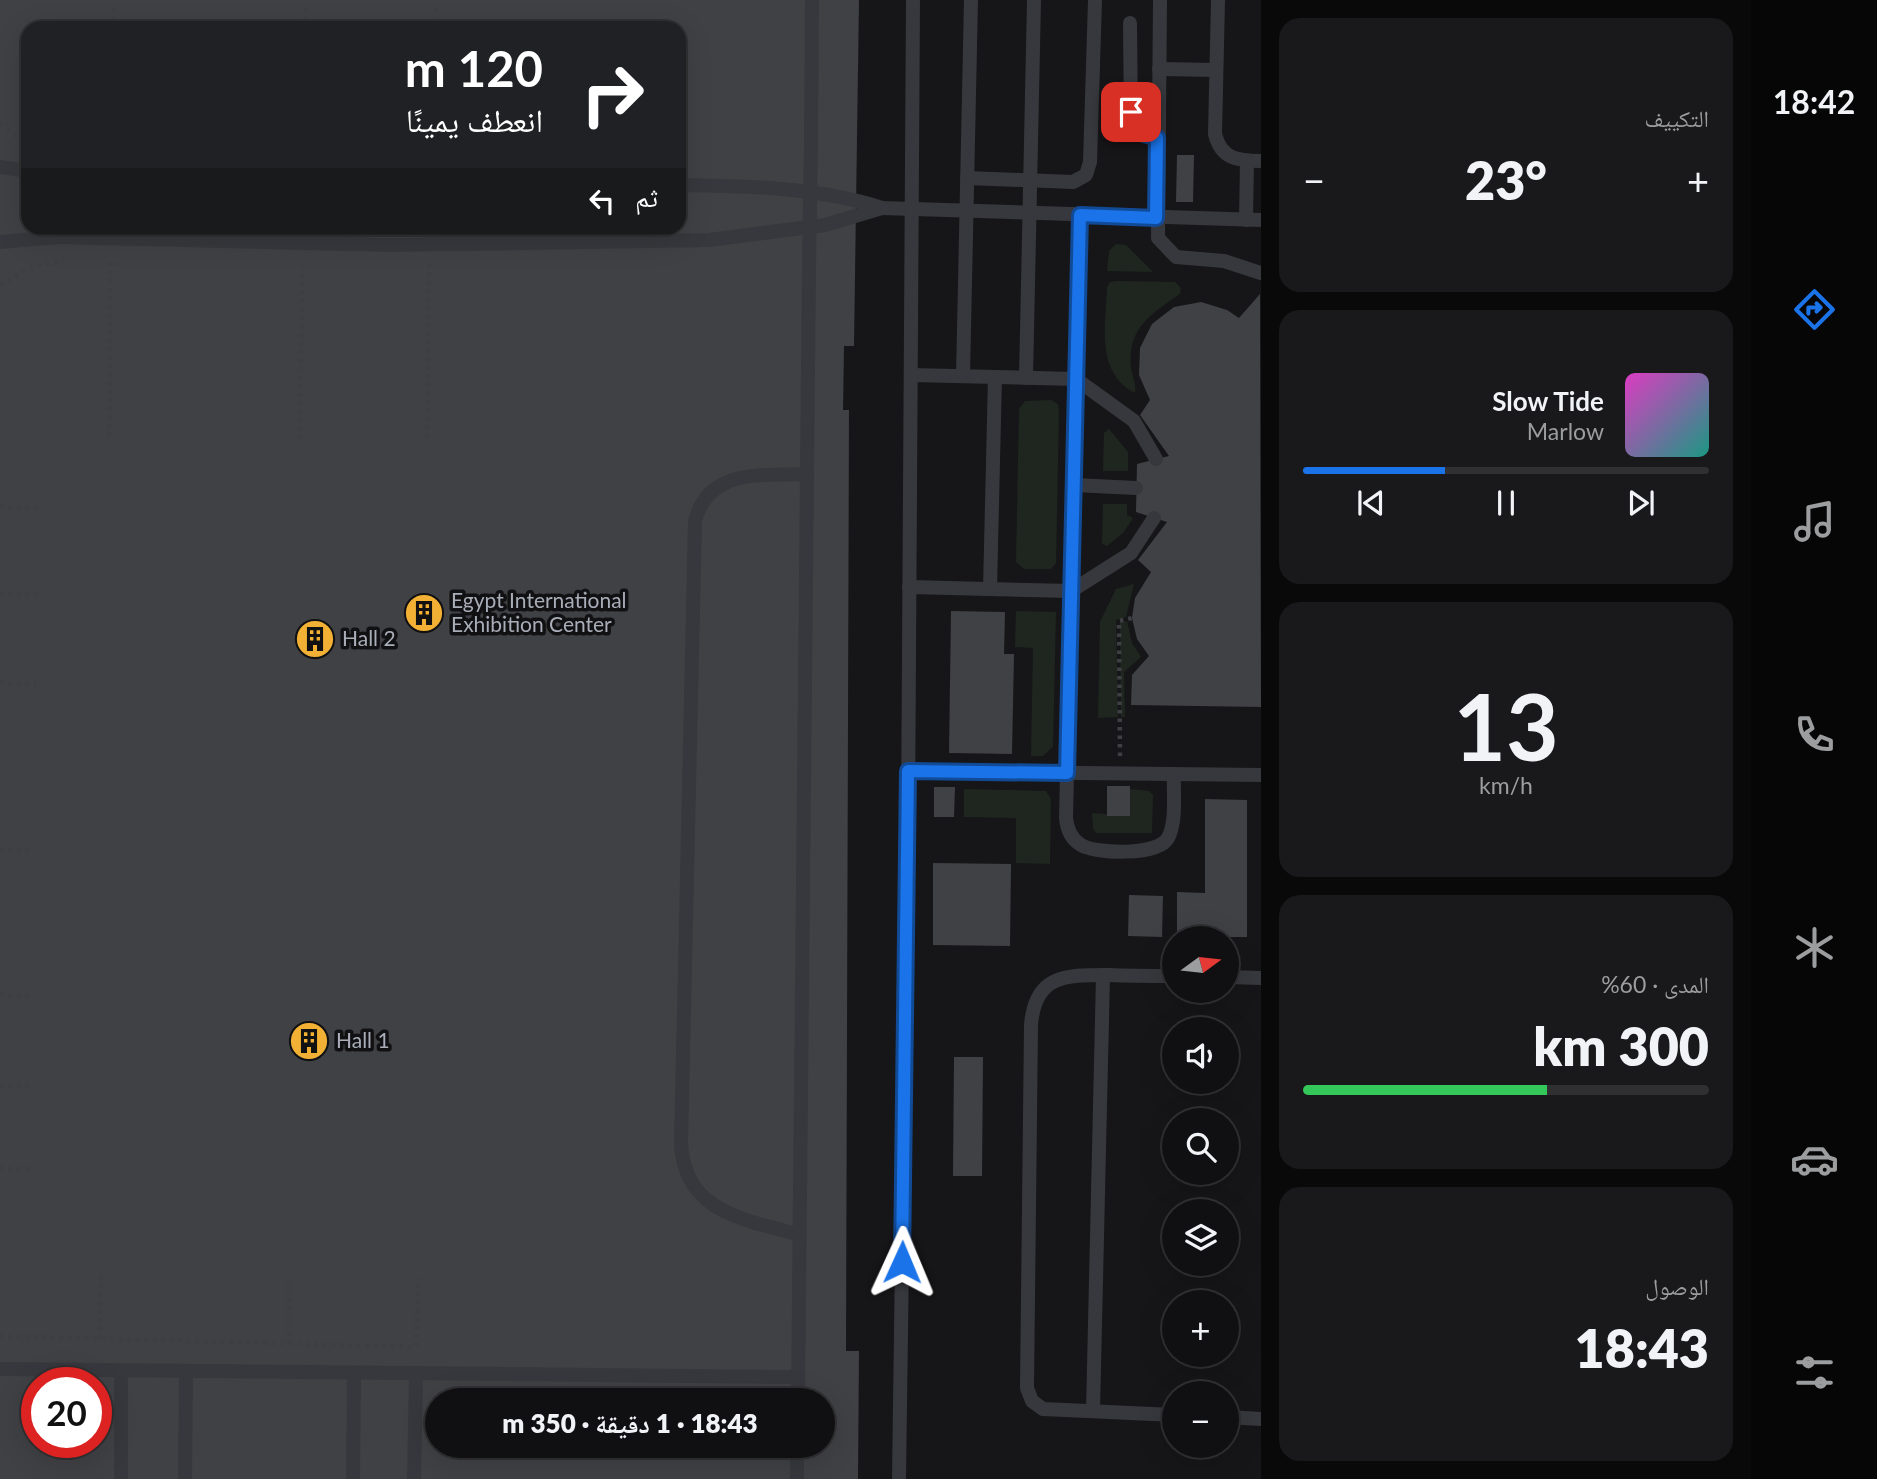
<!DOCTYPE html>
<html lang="ar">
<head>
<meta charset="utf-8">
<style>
	body { margin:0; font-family:Lato,"Noto Naskh Arabic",sans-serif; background:#19191b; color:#f1f3f6; direction:rtl; height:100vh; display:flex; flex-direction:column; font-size:26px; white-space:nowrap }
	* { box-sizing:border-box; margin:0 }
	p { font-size:23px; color:#9c9d9f }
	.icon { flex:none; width:38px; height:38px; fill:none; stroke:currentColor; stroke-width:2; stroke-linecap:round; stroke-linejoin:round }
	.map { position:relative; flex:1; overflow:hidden; direction:ltr }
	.drawer { display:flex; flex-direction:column; gap:18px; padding:18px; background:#09090a; width:490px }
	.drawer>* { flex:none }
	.guide { position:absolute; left:21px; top:21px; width:665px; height:214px; border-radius:21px; box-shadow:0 7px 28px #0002,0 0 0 2px #303032; direction:rtl; background:#202124; color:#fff; overflow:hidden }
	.needle { width:46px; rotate:75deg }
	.tools { position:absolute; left:1162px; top:926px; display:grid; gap:14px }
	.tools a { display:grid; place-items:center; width:77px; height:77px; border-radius:50%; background:#101012; box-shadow:0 7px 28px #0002,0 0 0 2px #303032; font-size:35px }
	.speed { position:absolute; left:21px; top:1367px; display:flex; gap:14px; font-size:35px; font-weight:700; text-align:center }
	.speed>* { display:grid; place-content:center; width:91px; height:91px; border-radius:50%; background:#101012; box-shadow:0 7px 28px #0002,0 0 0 2px #303032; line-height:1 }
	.speed .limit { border:10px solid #d22; background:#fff; color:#111 }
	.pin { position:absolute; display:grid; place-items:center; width:60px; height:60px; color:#fff; margin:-30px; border-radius:14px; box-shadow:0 4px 10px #0006 }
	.me { position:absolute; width:77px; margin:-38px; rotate:1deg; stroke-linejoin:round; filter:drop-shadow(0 0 5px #0008) }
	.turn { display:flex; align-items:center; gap:24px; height:147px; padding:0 28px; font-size:32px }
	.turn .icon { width:91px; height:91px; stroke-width:2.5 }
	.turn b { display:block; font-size:49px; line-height:60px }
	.then { display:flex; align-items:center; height:66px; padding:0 28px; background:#0003; gap:14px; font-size:26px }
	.big { font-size:52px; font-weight:800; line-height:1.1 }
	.drawer .card { flex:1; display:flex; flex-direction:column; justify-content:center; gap:10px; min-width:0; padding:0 24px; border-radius:21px; background:#19191b }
	.drawer .dial { align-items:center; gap:0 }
	.dial b { font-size:91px; line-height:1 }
	.song { display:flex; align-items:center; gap:21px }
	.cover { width:84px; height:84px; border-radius:10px; background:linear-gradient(135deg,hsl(310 70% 55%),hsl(170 70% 35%)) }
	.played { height:7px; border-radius:4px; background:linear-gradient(90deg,#1a73e8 35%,#303032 35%) }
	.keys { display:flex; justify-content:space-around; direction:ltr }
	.heat { display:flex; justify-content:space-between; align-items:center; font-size:38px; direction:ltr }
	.charge { height:10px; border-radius:5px; background:linear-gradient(90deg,#34c759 60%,#303032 0) }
	.trip { position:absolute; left:425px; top:1388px; width:410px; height:70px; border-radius:35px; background:#101012; box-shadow:0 7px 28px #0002,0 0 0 2px #303032; font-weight:800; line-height:70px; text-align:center; direction:rtl }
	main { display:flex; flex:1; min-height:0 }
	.tab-bar { display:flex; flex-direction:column; width:126px; justify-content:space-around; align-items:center; background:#060607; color:#9c9d9f }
	.tab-bar .icon { width:49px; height:49px }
	.tab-bar .active { color:#1a73e8 }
	.tab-bar b { font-size:32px; color:#f1f3f6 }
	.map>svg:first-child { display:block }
	.green { fill:#1e261f }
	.building { fill:#404145; fill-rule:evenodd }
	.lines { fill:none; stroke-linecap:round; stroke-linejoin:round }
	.path { stroke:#3d3f44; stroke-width:4.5; stroke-dasharray:3.5 5; stroke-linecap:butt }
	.service { stroke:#37383d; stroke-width:14 }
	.service-bridge { stroke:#37383d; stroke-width:14 }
	.route-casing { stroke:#114b97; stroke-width:18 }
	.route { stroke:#1a73e8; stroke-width:12 }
	.labels { text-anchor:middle; stroke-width:7; stroke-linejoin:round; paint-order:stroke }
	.poi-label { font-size:21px; fill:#a8adb8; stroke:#111113; text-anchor:start }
</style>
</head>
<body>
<main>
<nav class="tab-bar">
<b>18:42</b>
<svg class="icon active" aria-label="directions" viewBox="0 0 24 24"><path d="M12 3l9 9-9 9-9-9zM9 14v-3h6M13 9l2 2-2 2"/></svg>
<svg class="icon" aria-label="music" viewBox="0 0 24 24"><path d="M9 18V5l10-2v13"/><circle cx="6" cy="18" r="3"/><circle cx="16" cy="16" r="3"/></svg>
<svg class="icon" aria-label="phone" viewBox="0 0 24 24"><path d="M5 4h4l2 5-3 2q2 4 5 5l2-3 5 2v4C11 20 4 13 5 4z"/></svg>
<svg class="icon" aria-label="climate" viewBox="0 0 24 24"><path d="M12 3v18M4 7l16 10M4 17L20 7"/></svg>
<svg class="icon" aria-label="car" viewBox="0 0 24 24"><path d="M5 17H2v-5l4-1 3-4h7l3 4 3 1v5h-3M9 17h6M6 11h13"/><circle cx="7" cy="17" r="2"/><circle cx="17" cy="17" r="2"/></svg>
<svg class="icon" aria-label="filters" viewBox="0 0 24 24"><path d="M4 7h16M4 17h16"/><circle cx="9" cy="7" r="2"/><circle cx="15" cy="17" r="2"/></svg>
</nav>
<section class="drawer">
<div class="card"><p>التكييف</p>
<div class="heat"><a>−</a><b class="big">23°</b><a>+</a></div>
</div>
<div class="card">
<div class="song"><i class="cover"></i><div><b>Slow Tide</b><p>Marlow</p></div></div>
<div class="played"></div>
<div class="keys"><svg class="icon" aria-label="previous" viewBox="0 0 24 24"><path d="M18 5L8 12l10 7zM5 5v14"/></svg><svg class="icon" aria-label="pause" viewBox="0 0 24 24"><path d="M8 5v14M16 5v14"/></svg><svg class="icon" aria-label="next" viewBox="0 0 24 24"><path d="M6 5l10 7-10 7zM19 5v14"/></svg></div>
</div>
<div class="card dial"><b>13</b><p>km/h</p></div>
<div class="card"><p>المدى · 60%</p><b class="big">300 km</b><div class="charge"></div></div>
<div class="card"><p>الوصول</p><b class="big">18:43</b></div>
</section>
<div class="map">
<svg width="1261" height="1479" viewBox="0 0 1261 1479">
	<rect width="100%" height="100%" fill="#161618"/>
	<g class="green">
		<path d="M 1116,244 L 1126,245 L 1153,272 L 1107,271 L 1109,251 Z"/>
		<path d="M 1117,281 L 1175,282 L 1181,288 L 1180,294 C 1152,313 1127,328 1131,367 C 1132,376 1137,386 1135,393 C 1095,372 1106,325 1107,287 L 1110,282 Z"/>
		<path d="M 1051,400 L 1058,404 L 1059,411 L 1056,563 L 1051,569 L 1024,569 L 1016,562 L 1019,409 L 1025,401 Z"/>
		<path d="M 1109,429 L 1128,452 L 1128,471 L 1103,471 L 1104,433 Z"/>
		<path d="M 1103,504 L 1127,504 L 1127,515 L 1133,518 L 1123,533 L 1107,546 L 1102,544 Z"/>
		<path d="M 1134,584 L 1126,617 L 1116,620 L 1118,717 L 1098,718 L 1100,622 L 1116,589 Z"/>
		<path d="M 1016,611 L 1056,612 L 1053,747 L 1043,756 L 1031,756 L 1033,648 L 1015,647 Z"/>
		<path d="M 1127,621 L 1132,643 L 1141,657 L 1124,672 L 1125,717 L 1121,717 L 1120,623 Z"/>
		<path d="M 964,789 L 1046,791 L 1051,799 L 1050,864 L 1016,863 L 1016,818 L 964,817 Z"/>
		<path d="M 1130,789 L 1149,791 L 1153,795 L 1152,833 L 1096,833 L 1093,828 L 1092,813 L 1130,816 Z"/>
	</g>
	<g class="building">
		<path d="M 0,0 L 859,0 L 854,346 L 844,346 L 843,410 L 849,410 L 846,1351 L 859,1351 L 858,1479 L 0,1479 ZM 28,28 L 679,28 L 679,228 L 28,228 ZM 37,1382 L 96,1382 L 96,1442 L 37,1442 ZM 438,1400 L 822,1400 L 822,1446 L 438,1446 Z"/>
		<path d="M 1177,155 L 1194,155 L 1193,202 L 1176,202 Z"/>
		<path d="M 1260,294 L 1261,707 L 1131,705 L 1132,675 L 1149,656 L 1137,639 L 1132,618 L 1135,598 L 1151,572 L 1138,560 L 1167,522 L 1136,512 L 1137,464 L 1169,456 L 1140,415 L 1150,400 L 1139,375 L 1140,348 L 1152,324 L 1174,307 L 1201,302 L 1227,310 L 1239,318 Z"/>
		<path d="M 951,611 L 1005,612 L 1004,654 L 1014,654 L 1012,754 L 949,753 Z"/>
		<rect x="1107" y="786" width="23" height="30"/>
		<path d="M 934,787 L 955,787 L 954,817 L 934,817 Z"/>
		<path d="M 1205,799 L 1247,800 L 1247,937 L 1177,937 L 1177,892 L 1205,893 Z"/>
		<path d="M 933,863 L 1011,864 L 1010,946 L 933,945 Z"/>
		<path d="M 1129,895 L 1163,896 L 1162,937 L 1128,936 Z"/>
		<path d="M 954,1057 L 983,1057 L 982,1176 L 953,1176 Z"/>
	</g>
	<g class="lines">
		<g class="path">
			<path d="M 114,28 L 115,3"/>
			<path d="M 305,28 L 306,6"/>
			<path d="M 436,28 L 436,8"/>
			<path d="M 0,124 L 28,144"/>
			<path d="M 427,266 L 429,266 L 427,441"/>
			<path d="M 0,285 L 31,267 L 64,260"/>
			<path d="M 109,436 L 111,261"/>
			<path d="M 300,439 L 302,265"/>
			<path d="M 0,507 L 39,508"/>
			<path d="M 0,594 L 38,595"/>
			<path d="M 0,683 L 36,684"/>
			<path d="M 1120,756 L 1119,621 L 1132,618"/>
			<path d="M 0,851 L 34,851"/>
			<path d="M 0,995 L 33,996"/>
			<path d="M 0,1086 L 32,1086"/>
			<path d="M 0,1168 L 31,1169"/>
			<path d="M 0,1336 L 416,1347 L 418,1277"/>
			<path d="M 100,1339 L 101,1272"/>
			<path d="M 289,1344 L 289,1275"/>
		</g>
		<g class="service">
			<path d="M 1160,0 L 1158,238 L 1176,257 L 1224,261 L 1261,273"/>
			<path d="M 1218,0 L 1215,134 C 1221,159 1238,161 1261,161"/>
			<path d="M 1130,23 L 1131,119 L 1137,132 L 1157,138"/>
			<path d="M 1159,69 L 1216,70"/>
			<path d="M 811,144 L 812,0"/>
			<path d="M 0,167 L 28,171"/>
			<path d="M 967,178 L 1073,182 L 1086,175 L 1090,162 L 1095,0"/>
			<path d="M 679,185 C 746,186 818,187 882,208 L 1261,220"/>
			<path d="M 1080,215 L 1066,818 C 1067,829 1071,839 1081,845 C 1096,854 1158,856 1168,838 C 1177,822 1173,792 1174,774"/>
			<path d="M 1246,220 L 1247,161"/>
			<path d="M 0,242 L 58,237 L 391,245 L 709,240 L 825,225 L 882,208"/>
			<path d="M 911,375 L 1076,379 L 1134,421 L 1156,459"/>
			<path d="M 963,376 L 971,0"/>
			<path d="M 1026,378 L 1034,0"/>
			<path d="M 1074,485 L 1136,488"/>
			<path d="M 909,587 L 1071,591 L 1131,553 L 1154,518"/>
			<path d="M 990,589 L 995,377"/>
			<path d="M 908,771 L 1261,775"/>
			<path d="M 1174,976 C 1152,976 1131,976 1109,975 C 1066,975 1035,974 1031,1025 L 1027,1388 L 1032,1401 L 1043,1409 L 1174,1415"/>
			<path d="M 1227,977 L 1261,978"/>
			<path d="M 799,1235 C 745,1219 684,1213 681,1143 L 695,521 C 709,467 763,476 807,474"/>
			<path d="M 0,1369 L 798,1377"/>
			<path d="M 798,1400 L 809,266"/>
			<path d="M 1093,1411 L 1103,975"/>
			<path d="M 1227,1417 L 1261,1419"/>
			<path d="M 121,1479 L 121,1371"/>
			<path d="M 185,1479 L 186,1372"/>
			<path d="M 353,1479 L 354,1373"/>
			<path d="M 414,1479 L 416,1375"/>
			<path d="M 797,1479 L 797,1446"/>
			<path d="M 899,1479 L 908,816 L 913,0"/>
		</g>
		<path class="service-bridge" d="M 809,266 L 811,144"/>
	</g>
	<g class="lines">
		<g class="route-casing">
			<path id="route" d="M 902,1262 L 908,771 L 1067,773 L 1080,215 L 1156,218 L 1157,138 L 1137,132 L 1131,112"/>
		</g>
		<use href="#route" class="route"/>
	</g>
	<defs>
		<g id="building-disc" transform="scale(2.0125)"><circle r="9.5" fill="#f2b134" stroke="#111113"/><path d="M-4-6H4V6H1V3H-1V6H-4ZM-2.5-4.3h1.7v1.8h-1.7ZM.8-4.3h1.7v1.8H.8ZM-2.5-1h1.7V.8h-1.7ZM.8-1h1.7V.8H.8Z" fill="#111"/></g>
	</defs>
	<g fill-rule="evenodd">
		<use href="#building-disc" x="424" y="613"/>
		<use href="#building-disc" x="315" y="639"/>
		<use href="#building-disc" x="309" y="1041"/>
	</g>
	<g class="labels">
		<g class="poi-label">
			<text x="451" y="608">Egypt International<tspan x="451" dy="24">Exhibition Center</tspan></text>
			<text x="342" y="646">Hall 2</text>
			<text x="336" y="1048">Hall 1</text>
		</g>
	</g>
</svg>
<div class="tools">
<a><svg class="needle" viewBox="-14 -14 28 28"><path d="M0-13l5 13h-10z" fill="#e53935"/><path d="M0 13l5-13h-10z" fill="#9c9d9f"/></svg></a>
<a><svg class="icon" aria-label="sound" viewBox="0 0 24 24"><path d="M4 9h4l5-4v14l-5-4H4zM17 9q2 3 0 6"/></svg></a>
<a><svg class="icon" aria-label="search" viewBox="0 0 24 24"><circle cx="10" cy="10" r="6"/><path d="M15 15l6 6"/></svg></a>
<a><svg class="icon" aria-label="layers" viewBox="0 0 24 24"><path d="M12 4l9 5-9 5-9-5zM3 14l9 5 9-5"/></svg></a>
<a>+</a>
<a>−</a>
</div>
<div class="speed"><div class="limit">20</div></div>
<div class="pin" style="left:1131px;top:112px;background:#d93025"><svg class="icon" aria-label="arrive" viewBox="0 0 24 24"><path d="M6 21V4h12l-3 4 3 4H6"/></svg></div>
<svg class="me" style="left:902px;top:1262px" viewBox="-20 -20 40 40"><path d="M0-17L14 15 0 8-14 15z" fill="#1a73e8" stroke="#fff" stroke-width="4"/></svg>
<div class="trip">18:43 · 1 دقيقة · 350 m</div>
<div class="guide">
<div class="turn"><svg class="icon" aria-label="right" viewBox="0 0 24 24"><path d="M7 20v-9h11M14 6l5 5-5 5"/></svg><div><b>120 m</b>انعطف يمينًا</div></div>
<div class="then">ثم<svg class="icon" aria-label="left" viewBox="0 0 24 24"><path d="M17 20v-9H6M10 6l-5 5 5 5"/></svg></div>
</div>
</div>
</main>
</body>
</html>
